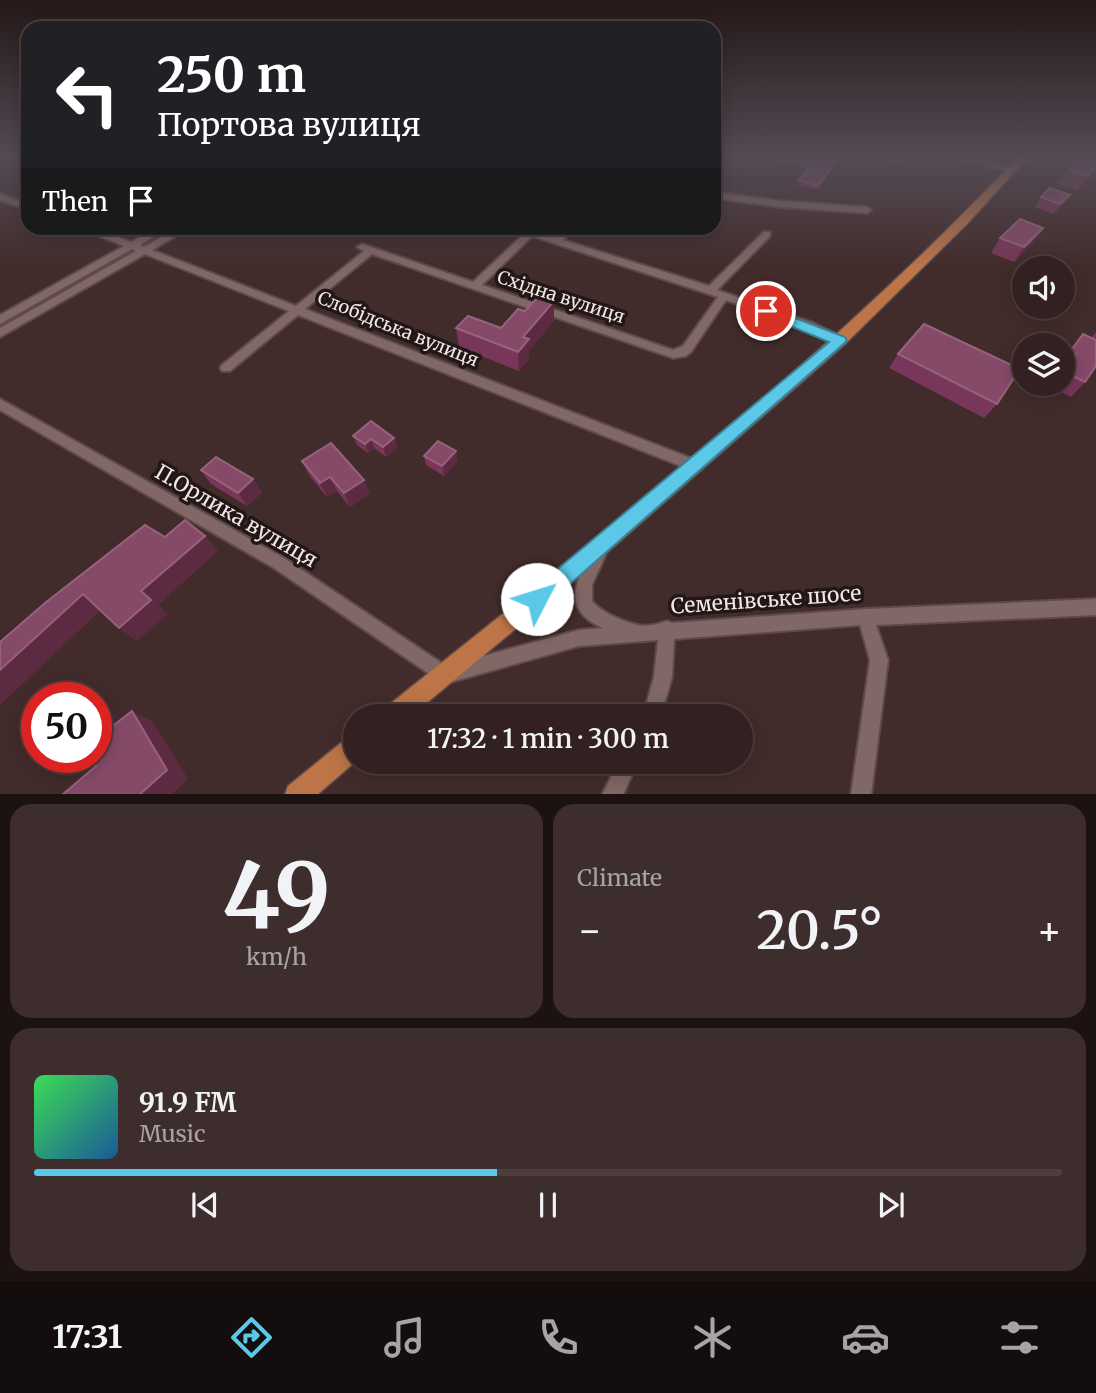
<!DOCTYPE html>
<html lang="en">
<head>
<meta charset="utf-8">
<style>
	body { margin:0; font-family:Merriweather,serif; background:#3d2e2d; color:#f1f3f6; height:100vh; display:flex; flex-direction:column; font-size:26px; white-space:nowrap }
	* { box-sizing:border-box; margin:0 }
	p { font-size:23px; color:#a8a3a5 }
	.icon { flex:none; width:38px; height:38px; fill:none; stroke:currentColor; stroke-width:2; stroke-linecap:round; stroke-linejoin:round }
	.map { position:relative; height:794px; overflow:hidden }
	.panel { display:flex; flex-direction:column; gap:10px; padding:10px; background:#1c1212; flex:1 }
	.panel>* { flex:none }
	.top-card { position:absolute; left:21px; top:21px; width:700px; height:214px; border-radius:21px; box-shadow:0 4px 18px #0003,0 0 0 2px #4d3e3e; background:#202124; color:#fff; overflow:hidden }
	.controls { position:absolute; left:1012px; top:256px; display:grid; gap:14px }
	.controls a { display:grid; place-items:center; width:63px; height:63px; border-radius:50%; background:#322120; box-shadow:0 4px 18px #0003,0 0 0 2px #4d3e3e; font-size:35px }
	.speed { position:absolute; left:21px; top:682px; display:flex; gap:14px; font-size:35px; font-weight:700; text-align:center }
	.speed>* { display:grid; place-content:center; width:91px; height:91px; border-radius:50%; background:#322120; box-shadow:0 4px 18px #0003,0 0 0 2px #4d3e3e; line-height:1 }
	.speed .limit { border:10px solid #d22; background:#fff; color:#111 }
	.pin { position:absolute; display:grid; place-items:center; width:60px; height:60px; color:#fff; margin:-30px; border:4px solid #fff; border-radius:50%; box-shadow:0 2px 7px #0007 }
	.me { position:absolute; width:77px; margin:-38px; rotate:50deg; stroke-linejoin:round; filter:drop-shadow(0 0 5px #0008) }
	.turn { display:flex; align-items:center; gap:24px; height:147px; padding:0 21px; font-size:32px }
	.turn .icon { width:91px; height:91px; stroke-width:2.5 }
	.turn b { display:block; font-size:49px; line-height:60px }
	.then { display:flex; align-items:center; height:66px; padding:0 21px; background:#0003; gap:14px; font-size:26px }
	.big { font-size:52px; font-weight:600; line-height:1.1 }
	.panel .card { flex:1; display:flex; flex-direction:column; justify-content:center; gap:10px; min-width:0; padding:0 24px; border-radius:21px; background:#3d2e2d }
	.panel .dial { align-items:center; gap:0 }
	.dial b { font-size:91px; line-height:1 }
	.song { display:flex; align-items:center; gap:21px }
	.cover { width:84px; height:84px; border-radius:10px; background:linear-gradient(135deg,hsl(130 70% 55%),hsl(210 70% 35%)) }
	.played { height:7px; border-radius:4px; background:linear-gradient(90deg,#5bc8e7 45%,#4d3e3e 45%) }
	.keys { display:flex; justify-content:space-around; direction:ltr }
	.heat { display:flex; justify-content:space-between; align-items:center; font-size:38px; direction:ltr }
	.panel .tiles { flex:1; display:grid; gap:10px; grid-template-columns:1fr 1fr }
	.card:last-child { grid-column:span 2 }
	.trip { position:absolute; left:343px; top:704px; width:410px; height:70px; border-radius:35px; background:#322120; box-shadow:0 4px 18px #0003,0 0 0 2px #4d3e3e; font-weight:600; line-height:70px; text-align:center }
	.tab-bar { display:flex; height:112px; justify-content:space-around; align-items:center; background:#140d0d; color:#a8a3a5 }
	.tab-bar .icon { width:49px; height:49px }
	.tab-bar .selected { color:#5bc8e7 }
	.tab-bar b { font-size:32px; color:#f1f3f6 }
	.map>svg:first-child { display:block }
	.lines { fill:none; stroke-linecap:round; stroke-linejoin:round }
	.minor-casing { stroke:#5d4a4a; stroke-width:4 }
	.major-casing { stroke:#5d4a4a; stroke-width:3 }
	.minor { fill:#816766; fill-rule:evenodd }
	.major { fill:#bd7547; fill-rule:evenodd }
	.wall { fill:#78375a }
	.shaded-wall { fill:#5d2b41 }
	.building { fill:#864a69; stroke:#97627d; stroke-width:2 }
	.route { fill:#5bc8e7; stroke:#3b8296; stroke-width:2 }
	.labels { text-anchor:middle; stroke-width:7; stroke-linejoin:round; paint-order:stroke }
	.street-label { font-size:18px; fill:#f5e5e5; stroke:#221717 }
	.near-street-label { font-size:21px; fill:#f5e5e5; stroke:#221717 }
</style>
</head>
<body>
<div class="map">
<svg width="1096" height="795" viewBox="0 0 1096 795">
	<rect width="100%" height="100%" fill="#422c2b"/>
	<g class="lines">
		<g class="minor-casing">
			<g id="minor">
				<path d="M 774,157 L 785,157 L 809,164 L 805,166 Z"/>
				<path d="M 951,157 L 963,157 L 1017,170 L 1013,172 Z"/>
				<path d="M 714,192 L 781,201 L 867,207 L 871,210 L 867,213 L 781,207 L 714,198 Z"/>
				<path d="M 0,194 L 28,204 L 28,210 L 0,200 Z"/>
				<path d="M 83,228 L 94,228 L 131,242 L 157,228 L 167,228 L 140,245 L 144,247 L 177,228 L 187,228 L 186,230 L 152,250 L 296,306 L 364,251 L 357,247 L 362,244 L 473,282 L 524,234 L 513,230 L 512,228 L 532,228 L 555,237 L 564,228 L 573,228 L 563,240 L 709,286 L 764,232 L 770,232 L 770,236 L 717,290 L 813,323 L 844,338 L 846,341 L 840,345 L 836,344 L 805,329 L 726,300 L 691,352 L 686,356 L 673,358 L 372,254 L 305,309 L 701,462 L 703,466 L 701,470 L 696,472 L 298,315 L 230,371 L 222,371 L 220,368 L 222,365 L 289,311 L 145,254 L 0,337 L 0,328 L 136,251 L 132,249 L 0,324 L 0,315 L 124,246 L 84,230 ZM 532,236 L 718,297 L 683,346 L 673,350 L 482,285 Z"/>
				<path d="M 0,399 L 284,558 L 446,666 L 579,630 L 603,628 C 560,610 576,580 593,549 L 598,547 L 603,549 L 606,554 L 592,585 L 592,601 C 602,613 624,622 638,625 C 647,627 659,624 667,621 L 672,623 L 866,609 L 1096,599 L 1096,615 L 876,625 L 888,660 L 871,795 L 851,795 L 870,660 L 860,625 L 674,639 L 672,677 L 661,716 L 643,716 L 654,677 L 658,640 L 579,646 L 444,684 L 274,568 L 0,410 Z"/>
				<path d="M 619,761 L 638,761 L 623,795 L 602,795 Z"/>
			</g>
		</g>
		<g class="major-casing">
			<g id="major">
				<path d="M 1018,157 L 1028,157 L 967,224 L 845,344 L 596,562 L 411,716 L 381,716 L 385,708 C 603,533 826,361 1018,157 Z"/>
				<path d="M 355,734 L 356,761 L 317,795 L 285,795 L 288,786 L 347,738 Z"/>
			</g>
		</g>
		<use href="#minor" class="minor"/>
		<use href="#major" class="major"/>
	</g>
	<g class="wall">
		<path d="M 817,157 L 840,157 L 817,190 L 798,185 L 799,180 Z"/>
		<path d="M 866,157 L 905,157 L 901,165 Z"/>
		<path d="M 1096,157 L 1096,170 L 1077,190 L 1058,184 L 1068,170 Z"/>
		<path d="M 1070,195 L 1063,204 L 1054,214 L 1035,207 L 1041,197 Z"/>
		<path d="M 1000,238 L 1033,242 L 1014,262 L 991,253 Z"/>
		<path d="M 554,321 L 529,350 L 529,359 L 519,371 L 459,347 L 456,328 L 501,328 Z"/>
		<path d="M 1096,332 L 1096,366 L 1085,382 L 1071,397 L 1050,387 L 1053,383 L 1062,383 L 1062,359 L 1070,349 L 1083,334 L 1091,338 Z"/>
		<path d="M 898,354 L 997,404 L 984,418 L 889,368 Z"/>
		<path d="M 353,436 L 394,438 L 397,447 L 386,457 L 374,448 L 368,453 L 357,445 Z"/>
		<path d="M 424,456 L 458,460 L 444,476 L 426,465 Z"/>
		<path d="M 302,461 L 364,480 L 370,494 L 350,507 L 337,491 L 327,497 L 309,475 Z"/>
		<path d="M 201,470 L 253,479 L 262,493 L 247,506 L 211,484 Z"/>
	</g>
	<g class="shaded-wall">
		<path d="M 839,157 L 840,157 L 817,190 L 818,186 Z"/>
		<path d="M 1096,167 L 1095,172 L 1077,190 L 1087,176 Z"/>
		<path d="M 1070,195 L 1063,204 L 1054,214 L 1060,204 Z"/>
		<path d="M 1043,228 L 1033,242 L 1014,262 L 1024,247 Z"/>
		<path d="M 554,301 L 554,321 L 529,350 L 529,359 L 519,371 L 518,352 L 523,337 Z"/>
		<path d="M 394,438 L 397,447 L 386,457 L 383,447 Z"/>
		<path d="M 371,439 L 374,448 L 368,453 L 365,444 Z"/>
		<path d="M 456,451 L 458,460 L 444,476 L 442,466 Z"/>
		<path d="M 330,477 L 337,491 L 327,497 L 320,483 Z"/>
		<path d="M 253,479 L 262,493 L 247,506 L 238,493 Z"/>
		<path d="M 364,480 L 370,494 L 350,507 L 344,493 Z"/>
		<path d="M 205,536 L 218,551 L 158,605 L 168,614 L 137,641 L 119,628 L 141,591 Z"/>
		<path d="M 83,594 L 103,608 L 0,705 L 0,670 Z"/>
		<path d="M 132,711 L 153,722 L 188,779 L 171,795 L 139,795 Z"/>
	</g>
	<g class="building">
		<path d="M 817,157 L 839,157 L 818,186 L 799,180 Z"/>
		<path d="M 886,157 L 905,157 L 903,161 Z"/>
		<path d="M 1082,157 L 1096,157 L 1096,167 L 1087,176 L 1068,170 Z"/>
		<path d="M 1050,188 L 1070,195 L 1060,204 L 1041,197 Z"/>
		<path d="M 1020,219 L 1043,228 L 1024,247 L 1000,238 Z"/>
		<path d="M 539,296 L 554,301 L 523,337 L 529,339 L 518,352 L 456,328 L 468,316 L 501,328 L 518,309 L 525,311 Z"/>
		<path d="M 924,324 L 1020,369 L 997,404 L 898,354 Z"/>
		<path d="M 1083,334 L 1096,340 L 1096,366 L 1085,382 L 1064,372 L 1076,354 L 1070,352 Z"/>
		<path d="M 371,421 L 394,438 L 383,447 L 371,439 L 365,444 L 353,436 Z"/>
		<path d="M 438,441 L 456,451 L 442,466 L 424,456 Z"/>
		<path d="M 331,443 L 364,480 L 344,493 L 330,477 L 320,483 L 302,461 Z"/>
		<path d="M 216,457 L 253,479 L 238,493 L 201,470 Z"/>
		<path d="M 185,520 L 205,536 L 141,591 L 151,600 L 119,628 L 83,594 L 0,670 L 0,642 L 45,603 L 145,525 L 165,537 Z"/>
		<path d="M 132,711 L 167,770 L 139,795 L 62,795 L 96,766 L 91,758 L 96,758 L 96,739 Z"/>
	</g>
	<linearGradient id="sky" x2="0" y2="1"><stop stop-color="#241818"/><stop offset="0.59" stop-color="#544b55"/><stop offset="1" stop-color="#544b55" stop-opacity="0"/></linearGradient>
	<rect width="1096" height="268" fill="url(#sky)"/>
	<path class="route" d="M 766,307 L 845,337 L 847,341 L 545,606 L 537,609 L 530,606 L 527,599 L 530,592 L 829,342 L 761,314 L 759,311 Z"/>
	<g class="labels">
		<g class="street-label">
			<text transform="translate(561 297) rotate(18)" y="6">Східна вулиця</text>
			<text transform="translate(398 329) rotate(22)" y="6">Слобідська вулиця</text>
		</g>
		<g class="near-street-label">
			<text transform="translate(236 516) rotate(30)" y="7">П.Орлика вулиця</text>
			<text transform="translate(766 600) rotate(-4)" y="7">Семенівське шосе</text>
		</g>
	</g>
</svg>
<div class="controls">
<a><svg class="icon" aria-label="sound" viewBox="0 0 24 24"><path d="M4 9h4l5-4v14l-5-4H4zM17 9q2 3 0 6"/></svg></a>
<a><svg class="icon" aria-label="layers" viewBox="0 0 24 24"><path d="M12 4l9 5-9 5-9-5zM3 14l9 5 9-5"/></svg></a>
</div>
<div class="speed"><div class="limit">50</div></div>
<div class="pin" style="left:766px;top:311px;background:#d93025"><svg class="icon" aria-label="arrive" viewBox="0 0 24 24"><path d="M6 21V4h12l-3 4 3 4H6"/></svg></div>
<svg class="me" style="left:537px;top:599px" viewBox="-20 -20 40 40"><circle r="19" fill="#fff"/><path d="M0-13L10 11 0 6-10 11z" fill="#5bc8e7"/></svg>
<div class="trip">17:32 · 1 min · 300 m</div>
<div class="top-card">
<div class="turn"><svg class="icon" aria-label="left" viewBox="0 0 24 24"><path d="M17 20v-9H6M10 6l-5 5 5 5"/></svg><div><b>250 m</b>Портова вулиця</div></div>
<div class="then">Then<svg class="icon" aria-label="arrive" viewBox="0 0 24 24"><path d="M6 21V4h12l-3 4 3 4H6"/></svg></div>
</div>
</div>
<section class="panel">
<div class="tiles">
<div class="card dial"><b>49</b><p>km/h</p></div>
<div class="card"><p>Climate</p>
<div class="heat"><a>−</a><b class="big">20.5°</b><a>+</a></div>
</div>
<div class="card">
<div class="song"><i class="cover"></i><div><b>91.9 FM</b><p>Music</p></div></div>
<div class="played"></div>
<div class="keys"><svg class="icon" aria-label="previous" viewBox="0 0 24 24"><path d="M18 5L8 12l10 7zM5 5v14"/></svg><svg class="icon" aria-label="pause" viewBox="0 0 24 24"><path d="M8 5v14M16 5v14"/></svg><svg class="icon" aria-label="next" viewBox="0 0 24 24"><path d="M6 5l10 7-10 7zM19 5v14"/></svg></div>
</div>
</div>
</section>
<nav class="tab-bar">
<b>17:31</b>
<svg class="icon selected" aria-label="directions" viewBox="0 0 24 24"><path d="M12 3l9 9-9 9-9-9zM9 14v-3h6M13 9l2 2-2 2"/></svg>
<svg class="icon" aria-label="music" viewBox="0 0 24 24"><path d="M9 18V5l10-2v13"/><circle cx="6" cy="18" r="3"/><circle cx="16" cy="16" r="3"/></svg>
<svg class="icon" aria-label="phone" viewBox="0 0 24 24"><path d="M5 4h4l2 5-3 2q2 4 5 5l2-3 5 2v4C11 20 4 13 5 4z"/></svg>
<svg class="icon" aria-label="climate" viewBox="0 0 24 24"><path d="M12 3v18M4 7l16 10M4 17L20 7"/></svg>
<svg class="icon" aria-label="car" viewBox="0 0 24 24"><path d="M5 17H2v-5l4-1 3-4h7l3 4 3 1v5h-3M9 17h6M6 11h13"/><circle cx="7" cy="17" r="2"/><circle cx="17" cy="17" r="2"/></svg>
<svg class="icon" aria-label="filters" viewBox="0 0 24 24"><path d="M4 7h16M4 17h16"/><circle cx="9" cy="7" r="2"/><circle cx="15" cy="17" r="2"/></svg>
</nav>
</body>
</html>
